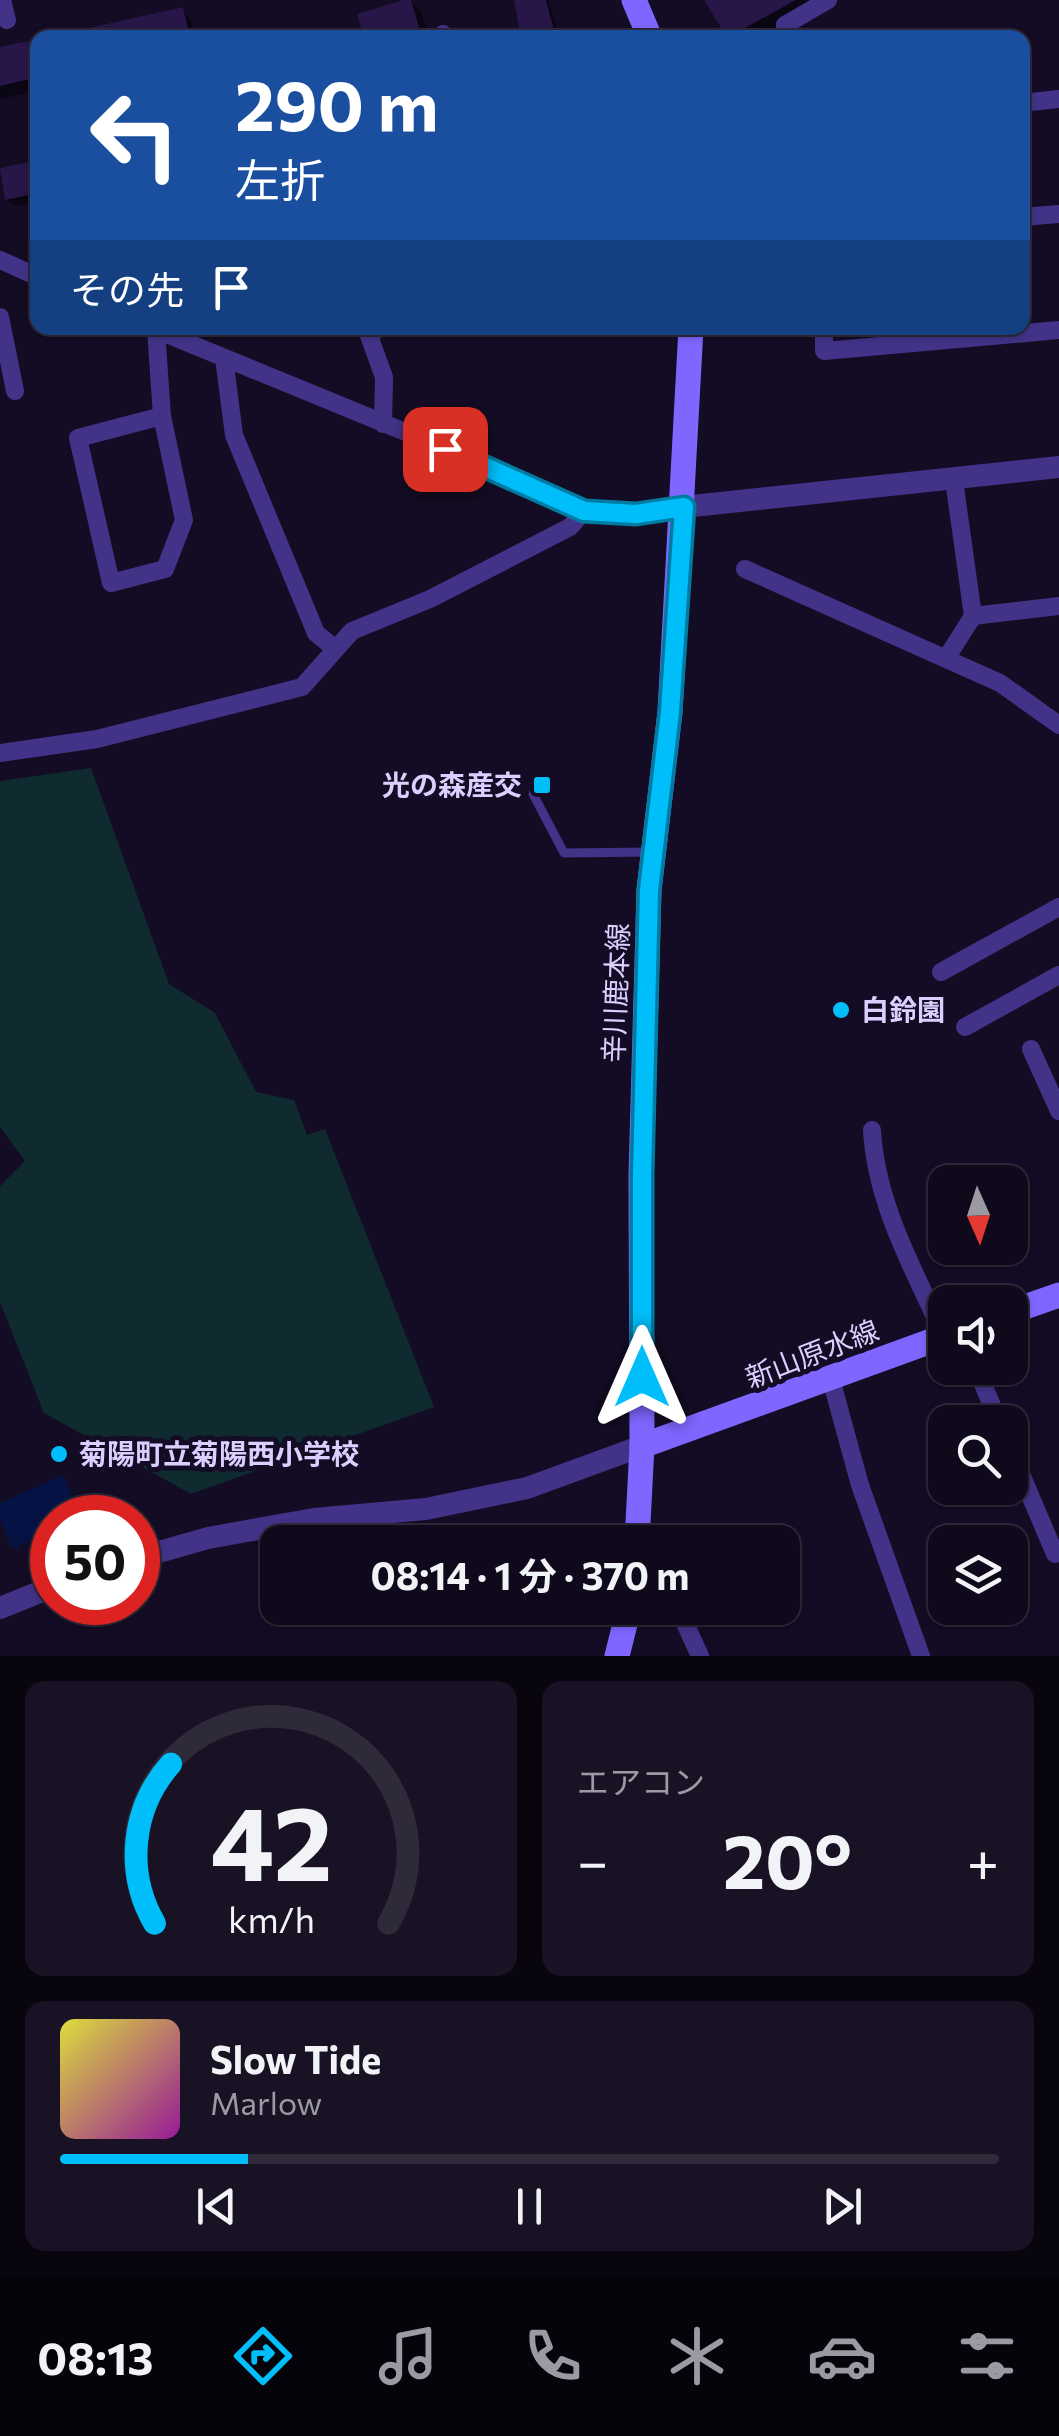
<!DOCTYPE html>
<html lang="ja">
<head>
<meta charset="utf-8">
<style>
	body { margin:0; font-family:Commissioner,"Noto Sans JP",sans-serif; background:#181224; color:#f1f3f6; height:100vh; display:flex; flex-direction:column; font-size:38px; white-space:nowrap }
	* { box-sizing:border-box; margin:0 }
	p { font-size:32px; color:#9b9aa3 }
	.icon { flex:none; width:55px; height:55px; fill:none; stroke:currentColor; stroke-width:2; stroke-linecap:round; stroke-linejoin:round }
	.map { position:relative; height:1656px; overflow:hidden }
	.drawer { display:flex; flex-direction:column; gap:25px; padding:25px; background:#08050f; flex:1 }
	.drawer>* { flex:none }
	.top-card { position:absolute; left:30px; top:30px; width:1000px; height:305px; border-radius:20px; box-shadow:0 2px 8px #0004,0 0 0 2px #2f2a3a; background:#1a4fa0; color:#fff; overflow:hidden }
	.needle { width:65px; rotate:177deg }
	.buttons { position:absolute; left:928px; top:1165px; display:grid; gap:20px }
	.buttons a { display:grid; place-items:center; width:100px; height:100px; border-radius:20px; background:#0f091b; box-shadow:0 2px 8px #0004,0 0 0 2px #2f2a3a; font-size:50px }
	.speed { position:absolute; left:30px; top:1495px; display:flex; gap:20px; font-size:50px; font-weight:700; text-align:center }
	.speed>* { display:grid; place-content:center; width:130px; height:130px; border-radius:50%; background:#0f091b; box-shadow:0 2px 8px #0004,0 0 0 2px #2f2a3a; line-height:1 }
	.speed .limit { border:15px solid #d22; background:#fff; color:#111 }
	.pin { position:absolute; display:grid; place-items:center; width:85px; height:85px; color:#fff; margin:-42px; border-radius:20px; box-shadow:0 5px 15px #0006 }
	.me { position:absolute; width:110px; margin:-55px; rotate:0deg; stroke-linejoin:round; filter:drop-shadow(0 0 8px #0008) }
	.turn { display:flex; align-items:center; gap:35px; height:210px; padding:0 40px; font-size:45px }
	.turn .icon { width:130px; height:130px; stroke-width:2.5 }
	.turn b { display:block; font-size:70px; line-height:85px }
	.then { display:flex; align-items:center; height:95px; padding:0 40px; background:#0003; gap:20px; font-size:38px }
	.big { font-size:75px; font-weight:700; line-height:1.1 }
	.drawer .tile { flex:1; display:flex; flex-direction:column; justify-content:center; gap:15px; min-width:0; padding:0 35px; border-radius:20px; background:#181224 }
	.drawer .dial { align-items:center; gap:0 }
	.dial svg { height:260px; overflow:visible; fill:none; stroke:#2f2a3a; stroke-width:7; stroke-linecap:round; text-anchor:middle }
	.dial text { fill:#f1f3f6; stroke:none }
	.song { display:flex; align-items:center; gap:30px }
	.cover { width:120px; height:120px; border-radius:15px; background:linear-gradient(135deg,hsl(60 70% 55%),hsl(300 70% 35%)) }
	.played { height:10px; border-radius:5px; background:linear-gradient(90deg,#00befa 20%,#2f2a3a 20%) }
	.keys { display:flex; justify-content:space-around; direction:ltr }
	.heat { display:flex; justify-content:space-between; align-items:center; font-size:55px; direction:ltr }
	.drawer .tiles { flex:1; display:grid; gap:25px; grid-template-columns:1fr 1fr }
	.tile:last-child { grid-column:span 2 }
	.trip { position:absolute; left:260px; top:1525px; width:540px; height:100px; border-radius:20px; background:#0f091b; box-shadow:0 2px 8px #0004,0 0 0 2px #2f2a3a; font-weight:700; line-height:100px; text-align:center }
	.tab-bar { display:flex; height:160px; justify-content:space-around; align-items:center; background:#06040b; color:#9b9aa3 }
	.tab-bar .icon { width:70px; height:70px }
	.tab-bar .on { color:#00befa }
	.tab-bar b { font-size:45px; color:#f1f3f6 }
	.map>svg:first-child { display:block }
	.green { fill:#0f2b2f }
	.water { fill:#051344 }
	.shadow { fill:#0007 }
	.building { fill:#271647 }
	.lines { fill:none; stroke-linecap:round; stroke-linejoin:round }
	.service { stroke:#423388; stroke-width:9 }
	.minor { stroke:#423388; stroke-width:18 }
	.tertiary { stroke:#423388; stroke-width:22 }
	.secondary { stroke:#7f66ff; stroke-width:25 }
	.route-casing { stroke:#007ca2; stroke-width:25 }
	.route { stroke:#00befa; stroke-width:18 }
	.poi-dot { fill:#00befa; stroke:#140c24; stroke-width:4 }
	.labels { text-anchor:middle; stroke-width:10; stroke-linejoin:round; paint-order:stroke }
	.poi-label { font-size:28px; font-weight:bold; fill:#dbcfff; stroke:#140c24; text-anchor:start }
	.street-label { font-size:28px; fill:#dbcfff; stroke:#140c24 }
</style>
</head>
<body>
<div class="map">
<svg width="1059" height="1656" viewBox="0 0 1059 1656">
	<rect width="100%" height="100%" fill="#140c24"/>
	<path class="green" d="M 91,768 L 169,984 L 215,1013 L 256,1092 L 294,1100 L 307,1135 L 325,1129 L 434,1407 L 191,1494 L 44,1413 L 0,1302 L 0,1186 L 25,1161 L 0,1127 L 0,781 Z"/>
	<path class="water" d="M 63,1475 L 82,1517 L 52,1518 L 52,1531 L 13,1549 L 0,1520 L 0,1503 Z"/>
	<g class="shadow">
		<path d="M 516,0 L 548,0 L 560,38 L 525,38 Z"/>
		<path d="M 707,0 L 834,0 L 765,38 L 727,37 Z"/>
		<path d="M 410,1 L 421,11 L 429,38 L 326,38 L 364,29 Z"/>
		<path d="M 182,10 L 190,18 L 195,38 L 71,38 Z"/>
		<path d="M 38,43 L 38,91 L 0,99 L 0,49 Z"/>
		<path d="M 38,162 L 38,201 L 15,206 L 7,199 Z"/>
	</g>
	<g class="building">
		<path d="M 403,0 L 411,0 L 421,34 L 364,38 L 357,14 Z"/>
		<path d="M 514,0 L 546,0 L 556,38 L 521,38 Z"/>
		<path d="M 704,0 L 796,0 L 727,38 Z"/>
		<path d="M 183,7 L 190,38 L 84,38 L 84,29 Z"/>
		<path d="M 38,39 L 38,77 L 0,86 L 0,47 Z"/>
		<path d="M 38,160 L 38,193 L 5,200 L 0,168 Z"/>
	</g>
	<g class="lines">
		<path class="service" d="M 533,794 L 564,853 L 650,852"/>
		<g class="minor">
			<path d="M 2,0 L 7,20"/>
			<path d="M 443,34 L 444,38"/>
			<path d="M 788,38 L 785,25 L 828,0"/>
			<path d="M 1022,103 L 1059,99"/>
			<path d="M 1022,217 L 1059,214"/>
			<path d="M 0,260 L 38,277"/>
			<path d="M 0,317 L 15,391"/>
			<path d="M 152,328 L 476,461 L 584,511 L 635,514 L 683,507"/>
			<path d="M 381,328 L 368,333 L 384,377 L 383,424"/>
			<path d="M 824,328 L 824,351 L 1059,330"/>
			<path d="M 156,329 L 162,416 L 184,520 L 165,569 L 111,583 L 78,438 L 162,416"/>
			<path d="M 224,358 L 234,435 L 316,633 L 333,647"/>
			<path d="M 745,569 L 1000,683 L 1059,725"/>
			<path d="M 973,616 L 1059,606"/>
			<path d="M 947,657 L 973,616 L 954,480"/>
			<path d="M 0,753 L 97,739 L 302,687 L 352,631 L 430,599 L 570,527 L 584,511"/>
			<path d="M 941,972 L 1059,907"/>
			<path d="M 965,1027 L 1059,975"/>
			<path d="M 1031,1049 L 1059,1111"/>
			<path d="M 872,1130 C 876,1204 914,1270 944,1336"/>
			<path d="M 976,1368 L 999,1422"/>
			<path d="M 831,1379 L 860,1485 L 921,1656"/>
			<path d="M 1010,1448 L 1055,1554"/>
			<path d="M 678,1608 L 700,1656"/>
		</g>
		<g class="tertiary">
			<path d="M 683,507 L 1059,467"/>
			<path d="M 138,1558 L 208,1538 L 314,1519 L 426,1509 L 527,1488 L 642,1446"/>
			<path d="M 0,1608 L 52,1587"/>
		</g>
		<g class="secondary">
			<path d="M 634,0 L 650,38"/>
			<path d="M 1010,1312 L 1059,1295"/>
			<path d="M 642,1446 L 945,1336"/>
			<path d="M 637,1542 L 642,1446 L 641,1175 L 649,890 L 670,712 L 691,328"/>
			<path d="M 617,1656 L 629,1608"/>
		</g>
	</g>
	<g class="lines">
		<g class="route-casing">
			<path id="route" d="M 445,449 L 584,511 L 636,514 L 684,507 L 670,712 L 649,890 L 642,1175 L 642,1377"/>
		</g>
		<use href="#route" class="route"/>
	</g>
	<g class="poi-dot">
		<rect x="532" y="775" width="20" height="20" rx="5"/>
		<circle cx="841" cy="1010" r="10"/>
		<circle cx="59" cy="1454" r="10"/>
	</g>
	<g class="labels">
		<g class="poi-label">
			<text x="522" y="795" text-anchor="end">光の森産交</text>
			<text x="861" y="1020">白鈴園</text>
			<text x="79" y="1464">菊陽町立菊陽西小学校</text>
		</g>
		<g class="street-label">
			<text transform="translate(616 993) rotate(-88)" y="10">辛川鹿本線</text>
			<text transform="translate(812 1354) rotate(-21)" y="10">新山原水線</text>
		</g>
	</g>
</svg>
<div class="buttons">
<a><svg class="needle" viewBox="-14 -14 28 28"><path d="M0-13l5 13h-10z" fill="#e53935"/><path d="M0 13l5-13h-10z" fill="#9b9aa3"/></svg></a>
<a><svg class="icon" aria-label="sound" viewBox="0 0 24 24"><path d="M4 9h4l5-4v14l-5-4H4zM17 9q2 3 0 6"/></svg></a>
<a><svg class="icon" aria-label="search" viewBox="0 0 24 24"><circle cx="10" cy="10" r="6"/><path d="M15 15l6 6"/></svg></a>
<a><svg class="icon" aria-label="layers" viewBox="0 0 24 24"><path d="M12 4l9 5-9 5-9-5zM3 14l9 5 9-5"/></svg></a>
</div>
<div class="speed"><div class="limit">50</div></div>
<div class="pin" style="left:445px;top:449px;background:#d93025"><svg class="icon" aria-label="arrive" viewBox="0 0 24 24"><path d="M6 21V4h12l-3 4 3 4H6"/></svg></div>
<svg class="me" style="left:642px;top:1377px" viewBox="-20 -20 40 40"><path d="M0-17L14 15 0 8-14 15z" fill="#00befa" stroke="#fff" stroke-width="4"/></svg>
<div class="trip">08:14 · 1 分 · 370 m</div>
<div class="top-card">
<div class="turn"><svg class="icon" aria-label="left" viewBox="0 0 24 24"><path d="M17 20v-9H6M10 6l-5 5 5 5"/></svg><div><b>290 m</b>左折</div></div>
<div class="then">その先<svg class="icon" aria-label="arrive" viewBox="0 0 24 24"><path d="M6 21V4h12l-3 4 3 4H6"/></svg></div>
</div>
</div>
<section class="drawer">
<div class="tiles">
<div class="tile dial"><svg viewBox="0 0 100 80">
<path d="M14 69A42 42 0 1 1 86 69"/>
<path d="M14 69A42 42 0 0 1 19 20" stroke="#00befa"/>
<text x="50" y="56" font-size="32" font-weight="700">42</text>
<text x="50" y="72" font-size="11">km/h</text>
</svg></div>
<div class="tile"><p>エアコン</p>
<div class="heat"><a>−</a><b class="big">20°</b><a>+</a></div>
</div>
<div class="tile">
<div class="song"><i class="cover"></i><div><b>Slow Tide</b><p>Marlow</p></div></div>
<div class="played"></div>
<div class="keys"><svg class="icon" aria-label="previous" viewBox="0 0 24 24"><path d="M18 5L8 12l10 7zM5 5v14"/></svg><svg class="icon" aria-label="pause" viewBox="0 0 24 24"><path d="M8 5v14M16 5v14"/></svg><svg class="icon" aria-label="next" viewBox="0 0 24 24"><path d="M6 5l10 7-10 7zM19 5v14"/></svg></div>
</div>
</div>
</section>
<nav class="tab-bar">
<b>08:13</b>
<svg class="icon on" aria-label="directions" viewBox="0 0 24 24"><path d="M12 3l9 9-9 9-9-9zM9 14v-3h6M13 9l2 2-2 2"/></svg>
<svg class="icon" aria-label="music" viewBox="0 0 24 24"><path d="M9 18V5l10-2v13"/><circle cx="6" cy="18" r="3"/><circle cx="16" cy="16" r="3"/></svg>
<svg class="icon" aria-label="phone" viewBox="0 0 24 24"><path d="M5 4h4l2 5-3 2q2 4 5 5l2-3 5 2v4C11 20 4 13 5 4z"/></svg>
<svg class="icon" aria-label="climate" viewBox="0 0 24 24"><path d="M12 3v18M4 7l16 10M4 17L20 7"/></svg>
<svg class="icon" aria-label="car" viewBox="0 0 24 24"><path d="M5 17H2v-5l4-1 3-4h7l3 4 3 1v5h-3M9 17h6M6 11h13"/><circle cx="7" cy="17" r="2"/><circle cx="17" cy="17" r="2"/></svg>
<svg class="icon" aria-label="filters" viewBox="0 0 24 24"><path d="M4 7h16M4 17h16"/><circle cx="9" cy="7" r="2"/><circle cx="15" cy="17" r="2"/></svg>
</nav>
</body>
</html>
